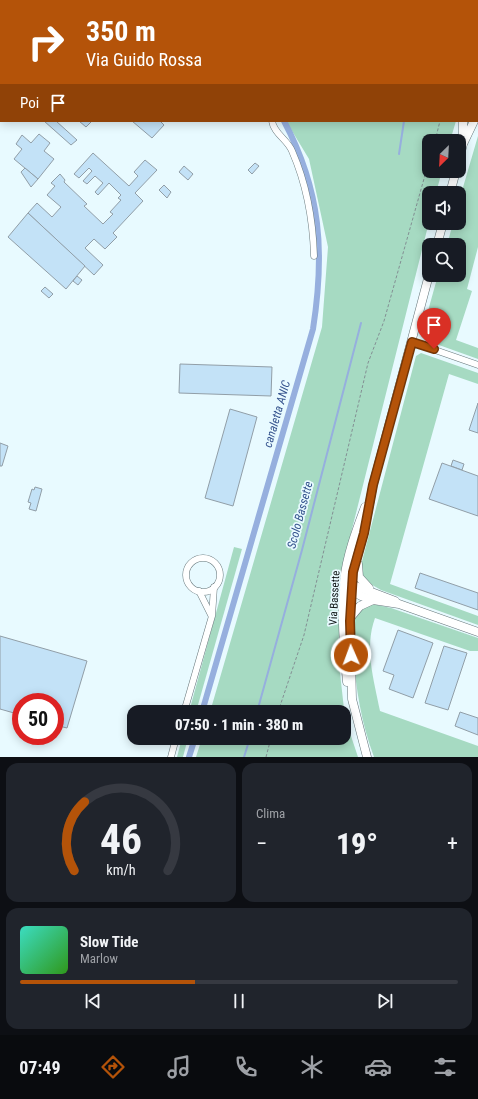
<!DOCTYPE html>
<html lang="it">
<head>
<meta charset="utf-8">
<style>
	body { margin:0; font-family:"Roboto Condensed",sans-serif; background:#20242c; color:#f1f3f6; height:100vh; display:flex; flex-direction:column; font-size:15px; white-space:nowrap }
	* { box-sizing:border-box; margin:0 }
	p { font-size:13px; color:#9ea1a6 }
	.icon { flex:none; width:22px; height:22px; fill:none; stroke:currentColor; stroke-width:2; stroke-linecap:round; stroke-linejoin:round }
	.map { position:relative; height:757px; overflow:hidden }
	.side { display:flex; flex-direction:column; gap:6px; padding:6px; background:#0d0f14; flex:1 }
	.side>* { flex:none }
	.banner { position:absolute; left:0px; top:0px; width:478px; height:122px; box-shadow:0 2px 10px #0003; background:#b45309; color:#fff; overflow:hidden }
	.needle { width:26px; rotate:204deg }
	.fabs { position:absolute; left:422px; top:134px; display:grid; gap:8px }
	.fabs a { display:grid; place-items:center; width:44px; height:44px; border-radius:8px; background:#171b24; box-shadow:0 2px 10px #0003; font-size:20px }
	.speed { position:absolute; left:12px; top:693px; display:flex; gap:8px; font-size:20px; font-weight:700; text-align:center }
	.speed>* { display:grid; place-content:center; width:52px; height:52px; border-radius:50%; background:#171b24; box-shadow:0 2px 10px #0003; line-height:1 }
	.speed .limit { border:6px solid #d22; background:#fff; color:#111 }
	.pin { position:absolute; display:grid; place-items:center; width:34px; height:34px; color:#fff; margin:-41px -17px; border-radius:50% 50% 50% 0; rotate:-45deg; box-shadow:0 0 4px #0007 }
	.pin .icon { rotate:45deg }
	.me { position:absolute; width:44px; margin:-22px; rotate:358deg; stroke-linejoin:round; filter:drop-shadow(0 0 3px #0008) }
	.turn { display:flex; align-items:center; gap:14px; height:84px; padding:0 20px; font-size:18px }
	.turn .icon { width:52px; height:52px; stroke-width:2.5 }
	.turn b { display:block; font-size:28px; line-height:34px }
	.then { display:flex; align-items:center; height:38px; padding:0 20px; background:#0003; gap:8px; font-size:15px }
	.big { font-size:30px; font-weight:800; line-height:1.1 }
	.side .widget { flex:1; display:flex; flex-direction:column; justify-content:center; gap:6px; min-width:0; padding:0 14px; border-radius:12px; background:#20242c }
	.side .dial { align-items:center; gap:0 }
	.dial svg { height:104px; overflow:visible; fill:none; stroke:#363941; stroke-width:7; stroke-linecap:round; text-anchor:middle }
	.dial text { fill:#f1f3f6; stroke:none }
	.song { display:flex; align-items:center; gap:12px }
	.cover { width:48px; height:48px; border-radius:6px; background:linear-gradient(135deg,hsl(170 70% 55%),hsl(110 70% 35%)) }
	.played { height:4px; border-radius:2px; background:linear-gradient(90deg,#b45309 40%,#363941 40%) }
	.keys { display:flex; justify-content:space-around; direction:ltr }
	.heat { display:flex; justify-content:space-between; align-items:center; font-size:22px; direction:ltr }
	.side .tiles { flex:1; display:grid; gap:6px; grid-template-columns:1fr 1fr }
	.widget:last-child { grid-column:span 2 }
	.trip { position:absolute; left:127px; top:705px; width:224px; height:40px; border-radius:12px; background:#171b24; box-shadow:0 2px 10px #0003; font-weight:800; line-height:40px; text-align:center }
	.dock { display:flex; height:64px; justify-content:space-around; align-items:center; background:#090b0e; color:#9ea1a6 }
	.dock .icon { width:28px; height:28px }
	.dock .active { color:#b45309 }
	.dock b { font-size:18px; color:#f1f3f6 }
	.map>svg:first-child { display:block }
	.green { fill:#a6dac2 }
	.lines { fill:none; stroke-linecap:round; stroke-linejoin:round }
	.stream { stroke:#96afde; stroke-width:2 }
	.canal { stroke:#96afde; stroke-width:6 }
	.building { fill:#c3e2f7; stroke:#919ea7 }
	.minor-casing { stroke:#66767a; stroke-width:7 }
	.major-casing { stroke:#66767a; stroke-width:9 }
	.path { stroke:#838f93; stroke-width:1; stroke-dasharray:3 2; stroke-linecap:butt }
	.minor { stroke:#fff; stroke-width:6 }
	.major { stroke:#fff; stroke-width:8 }
	.rail-casing { stroke:#4f585b; stroke-width:3.5 }
	.rail { stroke:#e8faff; stroke-width:2; stroke-dasharray:6; stroke-linecap:butt }
	.route-casing { stroke:#753606; stroke-width:10 }
	.route { stroke:#b45309; stroke-width:7 }
	.labels { text-anchor:middle; stroke-width:3.5; stroke-linejoin:round; paint-order:stroke }
	.street-label { font-size:11px; fill:#0b1112; stroke:#e8faff }
	.water-label { font-size:12px; font-style:italic; fill:#34528d; stroke:#e8faff }
</style>
</head>
<body>
<div class="map">
<svg width="478" height="757" viewBox="0 0 478 757">
	<rect width="100%" height="100%" fill="#e8faff"/>
	<g class="green">
		<path d="M 286,121 L 456,121 L 450,141 L 429,141 L 429,171 L 442,171 L 436,193 L 429,193 L 429,222 L 348,545 L 342,576 L 338,655 L 345,718 L 358,757 L 196,757 L 202,738 L 344,738 L 344,712 L 210,712 L 322,327 L 328,247 L 309,159 Z"/>
		<path d="M 478,136 L 478,247 L 467,289 L 472,291 L 456,340 L 478,348 L 478,359 L 425,340 L 421,336 L 438,275 L 459,275 L 459,245 L 447,245 L 453,223 L 459,223 L 459,201 Z"/>
		<path d="M 421,353 L 478,373 L 478,384 L 449,374 L 390,584 L 478,616 L 478,625 L 381,590 L 367,582 L 360,569 L 416,356 Z"/>
		<path d="M 234,547 L 242,549 L 196,712 L 189,712 Z"/>
		<path d="M 373,604 L 391,608 L 478,638 L 478,651 L 470,651 L 375,618 C 364,648 374,680 380,711 L 478,746 L 478,757 L 374,757 C 361,722 356,689 353,652 C 353,642 350,628 354,618 C 358,611 366,606 373,604 Z"/>
		<path d="M 182,738 L 188,738 L 183,757 L 177,757 Z"/>
	</g>
	<g class="lines">
		<g class="stream">
			<path d="M 399,154 L 404,121"/>
			<path d="M 257,712 L 302,550 L 361,323"/>
			<path d="M 244,757 L 250,738"/>
		</g>
		<g class="canal">
			<path d="M 168,0 L 169,1"/>
			<path d="M 202,712 L 313,329 C 325,252 321,191 284,121"/>
			<path d="M 189,757 L 195,738"/>
		</g>
	</g>
	<g class="building">
		<path d="M 44,121 L 56,121 L 77,140 L 71,145 Z"/>
		<path d="M 79,121 L 92,121 L 86,127 Z"/>
		<path d="M 132,121 L 160,121 L 164,125 L 152,138 Z"/>
		<path d="M 39,134 L 50,143 L 44,151 L 54,159 L 38,179 L 14,159 L 22,149 L 16,144 L 22,135 L 31,143 Z"/>
		<path d="M 93,153 L 129,186 L 138,176 L 134,172 L 145,160 L 157,170 L 135,193 L 143,201 L 113,233 L 117,237 L 105,249 L 94,239 L 85,248 L 103,265 L 94,275 L 28,213 L 37,203 L 52,217 L 61,207 L 47,195 L 55,186 L 51,183 L 60,174 L 65,180 L 64,182 L 87,204 L 84,206 L 103,224 L 113,214 L 110,212 L 121,200 L 118,198 L 121,195 L 109,183 L 98,195 L 95,192 L 103,183 L 95,176 L 87,184 L 83,181 L 92,171 L 89,168 L 79,178 L 74,174 Z"/>
		<path d="M 255,163 L 259,166 L 252,174 L 248,170 Z"/>
		<path d="M 184,166 L 193,174 L 188,180 L 179,172 Z"/>
		<path d="M 25,168 L 38,179 L 31,187 L 21,172 Z"/>
		<path d="M 164,185 L 171,192 L 167,198 L 159,190 Z"/>
		<path d="M 28,213 L 85,266 L 66,289 L 8,237 Z"/>
		<path d="M 77,276 L 82,280 L 78,285 L 73,281 Z"/>
		<path d="M 45,287 L 53,294 L 49,298 L 41,291 Z"/>
		<path d="M 180,364 L 272,367 L 271,396 L 179,393 Z"/>
		<path d="M 478,403 L 478,433 L 469,430 Z"/>
		<path d="M 230,409 L 257,417 L 233,506 L 205,498 Z"/>
		<path d="M 0,443 L 8,446 L 2,466 L 0,466 Z"/>
		<path d="M 453,460 L 464,464 L 462,470 L 451,466 Z"/>
		<path d="M 442,463 L 478,476 L 478,516 L 429,499 Z"/>
		<path d="M 35,487 L 42,489 L 36,511 L 29,509 L 31,503 L 28,502 L 32,489 L 34,490 Z"/>
		<path d="M 420,573 L 478,593 L 478,610 L 415,588 Z"/>
		<path d="M 398,630 L 433,643 L 413,698 L 389,689 L 394,675 L 383,671 Z"/>
		<path d="M 0,636 L 87,661 L 67,728 L 55,725 L 55,702 L 21,702 L 21,715 L 0,709 Z"/>
		<path d="M 444,646 L 467,653 L 448,710 L 425,703 Z"/>
		<path d="M 460,712 L 478,718 L 478,735 L 455,726 Z"/>
	</g>
	<g class="lines">
		<g class="minor-casing">
			<g id="minor">
				<path d="M 158,0 L 159,1"/>
				<path d="M 50,1 L 51,0"/>
				<path d="M 0,59 L 1,57"/>
				<path d="M 272,121 C 274,134 287,139 292,151 C 306,183 313,222 314,256"/>
				<path d="M 412,342 L 478,365"/>
				<circle cx="203" cy="575" r="17"/>
				<path d="M 199,591 L 211,615"/>
				<path d="M 184,712 L 212,616 L 214,587"/>
				<path d="M 171,757 L 176,738"/>
			</g>
		</g>
		<g class="major-casing">
			<g id="major">
				<path d="M 477,58 L 478,53"/>
				<path d="M 477,76 L 478,72"/>
				<path d="M 477,95 L 478,91"/>
				<path d="M 477,113 L 478,110"/>
				<path d="M 463,143 L 463,121"/>
				<path d="M 459,160 L 463,144 L 474,121"/>
				<path d="M 450,193 L 456,171"/>
				<path d="M 437,245 L 443,223"/>
				<path d="M 358,564 L 359,577 L 369,588"/>
				<path d="M 350,587 L 353,591 L 361,596 L 373,600 L 399,604 L 478,632"/>
				<path d="M 349,588 L 353,585 L 395,601"/>
				<path d="M 350,618 L 360,606 L 373,600"/>
				<path d="M 347,682 C 344,649 341,614 344,581 C 347,555 356,531 365,507"/>
				<path d="M 367,757 L 352,699 L 350,621 L 353,572 L 364,533 L 373,485 L 429,275"/>
			</g>
		</g>
		<g class="path">
			<path d="M 435,141 L 440,121"/>
			<path d="M 278,712 L 304,635 L 368,363 L 384,321 L 429,161"/>
			<path d="M 266,757 L 271,738"/>
		</g>
		<use href="#minor" class="minor"/>
		<use href="#major" class="major"/>
		<g class="rail-casing">
			<g id="rail">
				<path d="M 15,1 L 16,0"/>
				<path d="M 29,1 L 30,0"/>
				<path d="M 37,1 L 38,0"/>
				<path d="M 0,13 L 1,12"/>
				<path d="M 0,34 L 1,33"/>
				<path d="M 0,43 L 1,42"/>
			</g>
		</g>
		<use href="#rail" class="rail"/>
	</g>
	<g class="lines">
		<g class="route-casing">
			<path id="route" d="M 351,655 L 350,621 L 353,572 L 364,533 L 373,485 L 412,342 L 434,349"/>
		</g>
		<use href="#route" class="route"/>
	</g>
	<g class="labels">
		<g class="street-label">
			<text transform="translate(334 598) rotate(-87)" y="4">Via Bassette</text>
		</g>
		<g class="water-label">
			<text transform="translate(277 414) rotate(-74)" y="4">canaletta ANIC</text>
			<text transform="translate(300 515) rotate(-75)" y="4">Scolo Bassette</text>
		</g>
	</g>
</svg>
<div class="fabs">
<a><svg class="needle" viewBox="-14 -14 28 28"><path d="M0-13l5 13h-10z" fill="#e53935"/><path d="M0 13l5-13h-10z" fill="#9ea1a6"/></svg></a>
<a><svg class="icon" aria-label="sound" viewBox="0 0 24 24"><path d="M4 9h4l5-4v14l-5-4H4zM17 9q2 3 0 6"/></svg></a>
<a><svg class="icon" aria-label="search" viewBox="0 0 24 24"><circle cx="10" cy="10" r="6"/><path d="M15 15l6 6"/></svg></a>
</div>
<div class="speed"><div class="limit">50</div></div>
<div class="pin" style="left:434px;top:349px;background:#d93025"><svg class="icon" aria-label="arrive" viewBox="0 0 24 24"><path d="M6 21V4h12l-3 4 3 4H6"/></svg></div>
<svg class="me" style="left:351px;top:655px" viewBox="-20 -20 40 40"><circle r="17" fill="#b45309" stroke="#fff" stroke-width="3"/><path d="M0-11L8 9 0 5-8 9z" fill="#fff"/></svg>
<div class="trip">07:50 · 1 min · 380 m</div>
<div class="banner">
<div class="turn"><svg class="icon" aria-label="right" viewBox="0 0 24 24"><path d="M7 20v-9h11M14 6l5 5-5 5"/></svg><div><b>350 m</b>Via Guido Rossa</div></div>
<div class="then">Poi<svg class="icon" aria-label="arrive" viewBox="0 0 24 24"><path d="M6 21V4h12l-3 4 3 4H6"/></svg></div>
</div>
</div>
<section class="side">
<div class="tiles">
<div class="widget dial"><svg viewBox="0 0 100 80">
<path d="M14 69A42 42 0 1 1 86 69"/>
<path d="M14 69A42 42 0 0 1 22 16" stroke="#b45309"/>
<text x="50" y="56" font-size="32" font-weight="700">46</text>
<text x="50" y="72" font-size="11">km/h</text>
</svg></div>
<div class="widget"><p>Clima</p>
<div class="heat"><a>−</a><b class="big">19°</b><a>+</a></div>
</div>
<div class="widget">
<div class="song"><i class="cover"></i><div><b>Slow Tide</b><p>Marlow</p></div></div>
<div class="played"></div>
<div class="keys"><svg class="icon" aria-label="previous" viewBox="0 0 24 24"><path d="M18 5L8 12l10 7zM5 5v14"/></svg><svg class="icon" aria-label="pause" viewBox="0 0 24 24"><path d="M8 5v14M16 5v14"/></svg><svg class="icon" aria-label="next" viewBox="0 0 24 24"><path d="M6 5l10 7-10 7zM19 5v14"/></svg></div>
</div>
</div>
</section>
<nav class="dock">
<b>07:49</b>
<svg class="icon active" aria-label="directions" viewBox="0 0 24 24"><path d="M12 3l9 9-9 9-9-9zM9 14v-3h6M13 9l2 2-2 2"/></svg>
<svg class="icon" aria-label="music" viewBox="0 0 24 24"><path d="M9 18V5l10-2v13"/><circle cx="6" cy="18" r="3"/><circle cx="16" cy="16" r="3"/></svg>
<svg class="icon" aria-label="phone" viewBox="0 0 24 24"><path d="M5 4h4l2 5-3 2q2 4 5 5l2-3 5 2v4C11 20 4 13 5 4z"/></svg>
<svg class="icon" aria-label="climate" viewBox="0 0 24 24"><path d="M12 3v18M4 7l16 10M4 17L20 7"/></svg>
<svg class="icon" aria-label="car" viewBox="0 0 24 24"><path d="M5 17H2v-5l4-1 3-4h7l3 4 3 1v5h-3M9 17h6M6 11h13"/><circle cx="7" cy="17" r="2"/><circle cx="17" cy="17" r="2"/></svg>
<svg class="icon" aria-label="filters" viewBox="0 0 24 24"><path d="M4 7h16M4 17h16"/><circle cx="9" cy="7" r="2"/><circle cx="15" cy="17" r="2"/></svg>
</nav>
</body>
</html>
